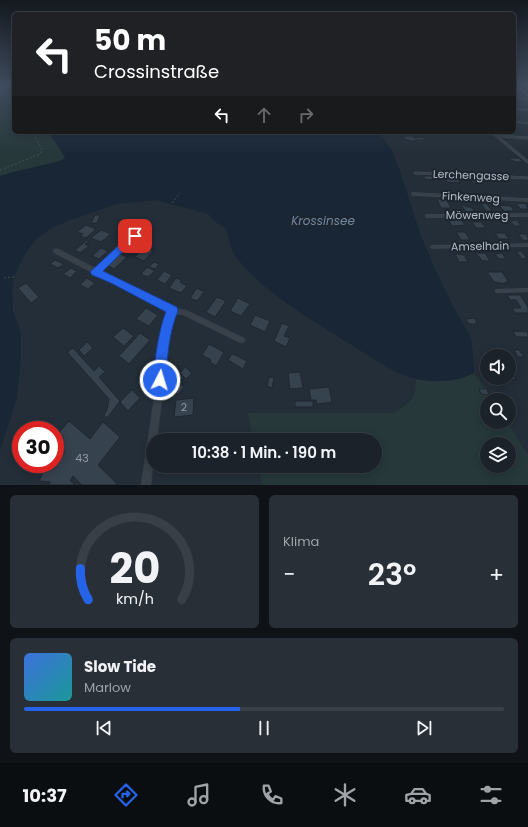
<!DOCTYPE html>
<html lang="de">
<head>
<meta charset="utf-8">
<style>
	body { margin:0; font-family:Poppins,sans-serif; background:#282f36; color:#f1f3f6; height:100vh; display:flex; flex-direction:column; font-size:15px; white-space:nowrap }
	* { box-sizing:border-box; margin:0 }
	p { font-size:13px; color:#a0a4a8 }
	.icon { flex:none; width:22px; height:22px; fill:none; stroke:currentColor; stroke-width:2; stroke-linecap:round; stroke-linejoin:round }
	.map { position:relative; height:485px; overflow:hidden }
	.drawer { display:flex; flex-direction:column; gap:10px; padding:10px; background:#0f1317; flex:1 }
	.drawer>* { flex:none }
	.top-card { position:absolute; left:12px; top:12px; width:504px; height:122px; border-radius:6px; box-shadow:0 2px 10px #0003,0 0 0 1px #393f47; background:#202124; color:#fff; overflow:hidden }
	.tools { position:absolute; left:480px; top:349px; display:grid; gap:8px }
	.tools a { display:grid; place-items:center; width:36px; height:36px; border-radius:50%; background:#1b222a; box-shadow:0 2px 10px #0003,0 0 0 1px #393f47; font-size:20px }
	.speed { position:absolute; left:12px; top:421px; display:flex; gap:8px; font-size:20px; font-weight:700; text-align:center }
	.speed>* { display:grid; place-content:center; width:52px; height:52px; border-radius:50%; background:#1b222a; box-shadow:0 2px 10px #0003,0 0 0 1px #393f47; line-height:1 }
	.speed .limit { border:6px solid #d22; background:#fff; color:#111 }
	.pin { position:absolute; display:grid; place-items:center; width:34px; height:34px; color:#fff; margin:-17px; border-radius:8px; box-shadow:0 2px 6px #0006 }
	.me { position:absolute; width:44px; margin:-22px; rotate:5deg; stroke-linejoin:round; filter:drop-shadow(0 0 3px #0008) }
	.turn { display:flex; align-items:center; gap:14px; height:84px; padding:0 16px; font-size:18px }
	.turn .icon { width:52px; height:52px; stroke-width:2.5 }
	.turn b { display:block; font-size:28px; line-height:34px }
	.lanes { display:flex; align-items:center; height:38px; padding:0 16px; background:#0003; justify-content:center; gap:20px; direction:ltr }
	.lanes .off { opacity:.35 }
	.big { font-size:30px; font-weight:600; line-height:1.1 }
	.drawer .card { flex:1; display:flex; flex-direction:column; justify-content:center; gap:6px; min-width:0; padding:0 14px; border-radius:6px; background:#282f36 }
	.drawer .dial { align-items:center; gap:0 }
	.dial svg { height:104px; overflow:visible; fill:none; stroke:#393f47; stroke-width:7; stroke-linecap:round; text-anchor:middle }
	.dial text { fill:#f1f3f6; stroke:none }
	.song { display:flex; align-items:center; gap:12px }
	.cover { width:48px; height:48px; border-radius:6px; background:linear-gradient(135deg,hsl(220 70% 55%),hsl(180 70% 35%)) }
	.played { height:4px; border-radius:2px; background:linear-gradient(90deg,#2563eb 45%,#393f47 45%) }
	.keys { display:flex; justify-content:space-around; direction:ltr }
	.heat { display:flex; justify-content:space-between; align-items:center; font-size:22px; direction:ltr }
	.drawer .tiles { flex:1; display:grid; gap:10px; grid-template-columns:1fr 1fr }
	.card:last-child { grid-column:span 2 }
	.trip { position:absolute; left:146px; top:433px; width:236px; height:40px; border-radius:20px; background:#1b222a; box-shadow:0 2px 10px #0003,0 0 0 1px #393f47; font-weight:600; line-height:40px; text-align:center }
	.tab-bar { display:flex; height:64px; justify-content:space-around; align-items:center; background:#0b0e11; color:#a0a4a8 }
	.tab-bar .icon { width:28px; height:28px }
	.tab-bar .active { color:#2563eb }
	.tab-bar b { font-size:18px; color:#f1f3f6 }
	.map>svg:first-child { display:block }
	.green { fill:#26383a; fill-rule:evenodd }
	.water { fill:#192635 }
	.building { fill:#37424f; stroke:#1f2730 }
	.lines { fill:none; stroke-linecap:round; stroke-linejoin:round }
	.lane-far3-casing { stroke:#414952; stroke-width:2 }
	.lane-far2-casing { stroke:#414952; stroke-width:3 }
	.lane-far1-casing { stroke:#414952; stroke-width:3.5 }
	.lane-casing { stroke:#414952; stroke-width:4 }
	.street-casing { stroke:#414952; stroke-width:0.5 }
	.secondary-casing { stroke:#414952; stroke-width:1 }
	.path { stroke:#3f5152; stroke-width:1; stroke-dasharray:2 2; stroke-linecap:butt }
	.lane-far3 { stroke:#384049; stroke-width:1.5 }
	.lane-far2 { stroke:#384049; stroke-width:2 }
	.lane-far1 { stroke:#384049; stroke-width:2.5 }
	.lane { stroke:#384049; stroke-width:3 }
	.street { fill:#384049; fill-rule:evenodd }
	.secondary { fill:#464f5c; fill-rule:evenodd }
	.route { fill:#2563eb; stroke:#184099 }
	.labels { text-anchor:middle; stroke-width:4; stroke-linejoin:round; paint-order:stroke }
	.street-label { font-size:11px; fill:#b3bbc5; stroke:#1d252e }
	.near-number-label { font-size:11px; fill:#929ba6 }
	.water-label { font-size:12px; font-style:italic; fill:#6f87a1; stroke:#1d252e }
</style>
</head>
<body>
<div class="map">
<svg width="528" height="485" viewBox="0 0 528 485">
	<rect width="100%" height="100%" fill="#242e38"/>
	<g class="green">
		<path d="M 0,85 L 14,85 L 14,132 L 47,132 C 50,134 65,155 66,158 L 64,160 L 14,172 L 0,176 Z"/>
		<path d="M 474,373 L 493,400 L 487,400 L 487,422 L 507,422 L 528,455 L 528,485 L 262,485 L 258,466 L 375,466 L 375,440 L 253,440 L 248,413 L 394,413 C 410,403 417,399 416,379 C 437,382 454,383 474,373 ZM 487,444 L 509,444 L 509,466 L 487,466 Z"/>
	</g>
	<path class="water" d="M 47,132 L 379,132 L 392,151 L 400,171 L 421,236 L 434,267 L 453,306 L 471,338 L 473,354 L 474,373 C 456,382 436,383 417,379 C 393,374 371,357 350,344 C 311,319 270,297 240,262 C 231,253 230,241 226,229 L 217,223 L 208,214 L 156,200 L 116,204 L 71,220 L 54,227 L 37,238 L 25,254 L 14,277 L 12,291 L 13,311 L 21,332 L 21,356 L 17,398 L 0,451 L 0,176 L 14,172 L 60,161 L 65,158 C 65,156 50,134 47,132 Z"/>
	<g class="building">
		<path d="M 402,136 L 413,136 L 414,138 L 423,137 L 425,140 L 415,140 L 416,141 L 412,141 L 407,140 Z"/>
		<path d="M 507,158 L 519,158 L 523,162 L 515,162 Z"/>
		<path d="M 423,176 L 434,176 L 435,180 L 425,179 Z"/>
		<path d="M 453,177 L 457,177 L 460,183 L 447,182 L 444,178 L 454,178 Z"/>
		<path d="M 469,177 L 472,177 L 473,179 L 480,179 L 483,184 L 473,183 Z"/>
		<path d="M 437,199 L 446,199 L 451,208 L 441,208 Z"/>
		<path d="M 481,203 L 487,204 L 492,211 L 486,211 Z"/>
		<path d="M 525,203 L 528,209 L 521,209 L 516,204 Z"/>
		<path d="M 461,205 L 464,205 L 466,207 L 471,207 L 475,212 L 466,212 Z"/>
		<path d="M 499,205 L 511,206 L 514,211 L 504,211 Z"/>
		<path d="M 95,215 L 100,215 L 97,223 L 91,223 Z"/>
		<path d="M 447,218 L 460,218 L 465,225 L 452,226 Z"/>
		<path d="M 517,220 L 521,226 L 515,226 L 510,221 Z"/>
		<path d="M 472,222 L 481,222 L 486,228 L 476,228 Z"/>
		<path d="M 86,225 L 96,229 L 86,238 L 80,236 L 83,234 L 77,232 Z"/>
		<path d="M 146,226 L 154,229 L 145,238 L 137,235 Z"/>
		<path d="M 101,230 L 111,234 L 101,242 L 91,238 Z"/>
		<path d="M 456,232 L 465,232 L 470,240 L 461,240 Z"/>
		<path d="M 495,233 L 505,233 L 509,239 L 499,239 Z"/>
		<path d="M 518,234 L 525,234 L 528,237 L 528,240 L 524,241 Z"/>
		<path d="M 87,240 L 89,241 L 85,244 L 89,246 L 80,253 L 75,250 Z"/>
		<path d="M 122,240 L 126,241 L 117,250 L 113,249 Z"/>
		<path d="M 145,247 L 153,251 L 144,261 L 135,257 Z"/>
		<path d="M 101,248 L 108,251 L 99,259 L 92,256 Z"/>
		<path d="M 516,251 L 521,251 L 527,258 L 522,259 Z"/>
		<path d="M 118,253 L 127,257 L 114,269 L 105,264 Z"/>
		<path d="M 475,253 L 485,253 L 490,261 L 483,261 Z"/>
		<path d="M 502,253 L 506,259 L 499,259 L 495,254 Z"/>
		<path d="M 455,254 L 464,255 L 468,262 L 459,262 Z"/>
		<path d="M 55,260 L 64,264 L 58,268 L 50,264 Z"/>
		<path d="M 154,262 L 159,264 L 155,269 L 149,267 Z"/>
		<path d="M 147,267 L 155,271 L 148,277 L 141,274 Z"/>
		<path d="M 71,268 L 77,271 L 70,278 L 63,274 Z"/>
		<path d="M 164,271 L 172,275 L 165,284 L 157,280 Z"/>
		<path d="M 487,272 L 502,272 L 509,282 L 505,282 L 506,284 L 494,282 Z"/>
		<path d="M 87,278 L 95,283 L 88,289 L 80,285 Z"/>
		<path d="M 176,278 L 181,280 L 180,282 L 187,286 L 181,293 L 169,288 Z"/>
		<path d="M 26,283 L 39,297 L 31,303 L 18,288 Z"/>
		<path d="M 197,288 L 204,292 L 197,301 L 190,298 Z"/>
		<path d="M 507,295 L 520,295 L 528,307 L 528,313 L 515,313 L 512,308 L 521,308 L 516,300 L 510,300 Z"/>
		<path d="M 217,297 L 226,301 L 215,317 L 206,312 Z"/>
		<path d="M 238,298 L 250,304 L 241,316 L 230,311 Z"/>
		<path d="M 146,308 L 158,315 L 149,326 L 136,319 Z"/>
		<path d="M 255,315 L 270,321 L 265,332 L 250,325 Z"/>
		<path d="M 475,318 L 477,324 L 469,324 L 466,319 Z"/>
		<path d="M 282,323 L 289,326 L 284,336 L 290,338 L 286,347 L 274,341 Z"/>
		<path d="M 123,328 L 134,336 L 124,346 L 113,337 Z"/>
		<path d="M 513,331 L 528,332 L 528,337 L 516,337 Z"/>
		<path d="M 140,333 L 150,340 L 129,364 L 119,356 Z"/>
		<path d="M 87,342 L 93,348 L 84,356 L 79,350 Z"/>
		<path d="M 209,344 L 224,352 L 216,366 L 210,362 L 211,360 L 202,355 Z"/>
		<path d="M 73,348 L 94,371 L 99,366 L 105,372 L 99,377 L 120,401 L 107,418 L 104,415 L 107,410 L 109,399 L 67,352 Z"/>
		<path d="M 514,350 L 519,350 L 524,357 L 518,357 Z"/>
		<path d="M 501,351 L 507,351 L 512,359 L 509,359 L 509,356 L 503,356 Z"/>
		<path d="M 233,354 L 247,361 L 243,369 L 228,360 L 231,355 Z"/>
		<path d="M 185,367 L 192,373 L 186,379 L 180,373 Z"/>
		<path d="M 300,372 L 303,388 L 290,389 L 288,373 Z"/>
		<path d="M 509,373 L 512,373 L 516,380 L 509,380 L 508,378 Z"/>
		<path d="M 269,377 L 274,378 L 272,388 L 267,386 Z"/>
		<path d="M 178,382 L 184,387 L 178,395 L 172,390 Z"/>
		<path d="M 329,387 L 332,402 L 317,404 L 316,400 L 311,400 L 309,389 Z"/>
		<path d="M 479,389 L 487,389 L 489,395 L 481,394 Z"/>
		<path d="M 132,390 L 140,398 L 128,411 L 120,402 Z"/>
		<path d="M 194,398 L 193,415 L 174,417 L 176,400 Z"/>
		<rect x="295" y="401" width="18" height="6"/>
		<path d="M 69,421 L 90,439 L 103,422 L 120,437 L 98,465 L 118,485 L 82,485 L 73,476 L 70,481 L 74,483 L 73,485 L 49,485 L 50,482 L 39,481 L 47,464 L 55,464 L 65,452 L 55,444 L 55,437 Z"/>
	</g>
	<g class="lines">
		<g class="lane-far3-casing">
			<g id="lane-far3">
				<path d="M 514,98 L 528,99"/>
				<path d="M 514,109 L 528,110"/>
				<path d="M 514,122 L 528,123"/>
			</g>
		</g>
		<g class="lane-far2-casing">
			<g id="lane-far2">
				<path d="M 408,133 L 494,133"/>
				<path d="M 493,133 L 528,162"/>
				<path d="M 499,136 L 528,138"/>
				<path d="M 415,173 L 528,178"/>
			</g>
		</g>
		<g class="lane-far1-casing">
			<g id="lane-far1">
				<path d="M 413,194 L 528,200"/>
				<path d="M 427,216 L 528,215"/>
				<path d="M 432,247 L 528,245"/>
				<path d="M 99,269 L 135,236"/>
			</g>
		</g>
		<g class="lane-casing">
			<g id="lane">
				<path d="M 96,272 L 100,268"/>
				<path d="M 497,291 L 528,290"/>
			</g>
		</g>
		<g class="street-casing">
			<path id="street" d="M 54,249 L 58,249 L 174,308 L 186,310 L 244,338 L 245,340 L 244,342 L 241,343 L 183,315 L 175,314 L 173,316 L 164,365 L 162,399 L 157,440 L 153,440 L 153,466 L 151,485 L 141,485 L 154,399 L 156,365 L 167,315 L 168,312 L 54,253 L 53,251 Z"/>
		</g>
		<g class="secondary-casing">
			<path id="secondary" d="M 514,85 L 518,85 L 528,94 L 528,97 Z"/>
		</g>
		<g class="path">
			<path d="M 0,170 L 40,154 L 42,149 L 34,135 L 30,132"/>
			<path d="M 172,203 L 180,193"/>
			<path d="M 4,278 L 14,277"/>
		</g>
		<use href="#lane-far3" class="lane-far3"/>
		<use href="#lane-far2" class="lane-far2"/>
		<use href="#lane-far1" class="lane-far1"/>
		<use href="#lane" class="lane"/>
		<use href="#street" class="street"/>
		<use href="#secondary" class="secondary"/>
	</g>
	<linearGradient id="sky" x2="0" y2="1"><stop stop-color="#14191f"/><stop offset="0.56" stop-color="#3f4c5e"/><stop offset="1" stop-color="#3f4c5e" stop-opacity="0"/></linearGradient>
	<rect width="528" height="153" fill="url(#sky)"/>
	<path class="route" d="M 132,233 L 135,233 L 139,236 L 103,271 L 177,307 L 178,311 C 171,327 168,348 167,366 C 166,373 167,379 164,385 L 160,386 L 155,385 C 151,374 160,324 166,312 L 111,283 L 92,275 L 90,272 Z"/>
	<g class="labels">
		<g class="street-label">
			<text transform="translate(471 175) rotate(2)" y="4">Lerchengasse</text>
			<text transform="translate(471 197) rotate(3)" y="4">Finkenweg</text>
			<text x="477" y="219">Möwenweg</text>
			<text transform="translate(480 246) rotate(-1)" y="4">Amselhain</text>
		</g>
		<g class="near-number-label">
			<text x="184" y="411">2</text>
			<text x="82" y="462">43</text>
		</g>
		<g class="water-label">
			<text x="323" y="225">Krossinsee</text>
		</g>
	</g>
</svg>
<div class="tools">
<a><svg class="icon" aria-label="sound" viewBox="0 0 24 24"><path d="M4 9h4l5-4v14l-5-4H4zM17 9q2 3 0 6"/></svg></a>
<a><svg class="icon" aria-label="search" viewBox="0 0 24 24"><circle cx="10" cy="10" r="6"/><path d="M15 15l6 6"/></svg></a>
<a><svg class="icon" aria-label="layers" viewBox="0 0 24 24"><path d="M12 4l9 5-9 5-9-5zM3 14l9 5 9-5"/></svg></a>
</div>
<div class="speed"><div class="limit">30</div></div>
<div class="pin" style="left:135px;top:236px;background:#d93025"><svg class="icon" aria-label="arrive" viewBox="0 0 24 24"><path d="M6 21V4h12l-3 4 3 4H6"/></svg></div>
<svg class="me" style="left:160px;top:380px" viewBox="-20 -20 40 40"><circle r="17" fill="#2563eb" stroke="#fff" stroke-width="3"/><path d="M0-11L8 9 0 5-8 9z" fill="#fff"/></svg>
<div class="trip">10:38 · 1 Min. · 190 m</div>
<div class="top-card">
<div class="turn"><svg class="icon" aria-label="left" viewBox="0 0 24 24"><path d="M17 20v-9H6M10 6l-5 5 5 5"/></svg><div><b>50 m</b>Crossinstraße</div></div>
<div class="lanes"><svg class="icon" aria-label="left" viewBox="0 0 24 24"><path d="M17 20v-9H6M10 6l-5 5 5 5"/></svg><svg class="icon off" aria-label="ahead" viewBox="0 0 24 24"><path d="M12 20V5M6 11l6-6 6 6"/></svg><svg class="icon off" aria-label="right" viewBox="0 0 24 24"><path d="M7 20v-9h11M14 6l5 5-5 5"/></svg></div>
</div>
</div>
<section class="drawer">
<div class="tiles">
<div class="card dial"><svg viewBox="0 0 100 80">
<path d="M14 69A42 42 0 1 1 86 69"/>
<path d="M14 69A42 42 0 0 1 8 45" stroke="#2563eb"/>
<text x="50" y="56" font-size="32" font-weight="700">20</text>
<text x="50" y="72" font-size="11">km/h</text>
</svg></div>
<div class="card"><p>Klima</p>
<div class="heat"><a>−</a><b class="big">23°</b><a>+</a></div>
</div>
<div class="card">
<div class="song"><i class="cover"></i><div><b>Slow Tide</b><p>Marlow</p></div></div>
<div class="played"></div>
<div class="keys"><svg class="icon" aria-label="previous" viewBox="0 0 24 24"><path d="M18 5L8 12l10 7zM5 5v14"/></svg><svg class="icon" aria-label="pause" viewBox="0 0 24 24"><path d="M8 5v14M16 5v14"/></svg><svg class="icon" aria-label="next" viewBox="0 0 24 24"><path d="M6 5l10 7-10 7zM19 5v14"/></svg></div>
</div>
</div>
</section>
<nav class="tab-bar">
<b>10:37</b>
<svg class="icon active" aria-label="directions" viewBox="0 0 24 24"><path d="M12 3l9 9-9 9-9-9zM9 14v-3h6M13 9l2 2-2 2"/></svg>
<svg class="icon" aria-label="music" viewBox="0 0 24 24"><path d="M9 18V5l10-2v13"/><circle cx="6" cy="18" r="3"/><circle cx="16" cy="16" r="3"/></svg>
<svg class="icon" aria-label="phone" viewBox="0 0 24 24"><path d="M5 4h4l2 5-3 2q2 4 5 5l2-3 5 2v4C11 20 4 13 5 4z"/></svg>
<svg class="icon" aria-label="climate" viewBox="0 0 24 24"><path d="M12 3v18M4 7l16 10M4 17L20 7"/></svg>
<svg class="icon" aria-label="car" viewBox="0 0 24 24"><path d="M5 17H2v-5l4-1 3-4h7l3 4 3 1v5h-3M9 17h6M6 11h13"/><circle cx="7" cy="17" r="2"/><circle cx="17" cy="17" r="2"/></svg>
<svg class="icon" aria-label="filters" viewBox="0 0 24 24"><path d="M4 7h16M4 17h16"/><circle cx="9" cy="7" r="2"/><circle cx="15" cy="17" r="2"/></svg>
</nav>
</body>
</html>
